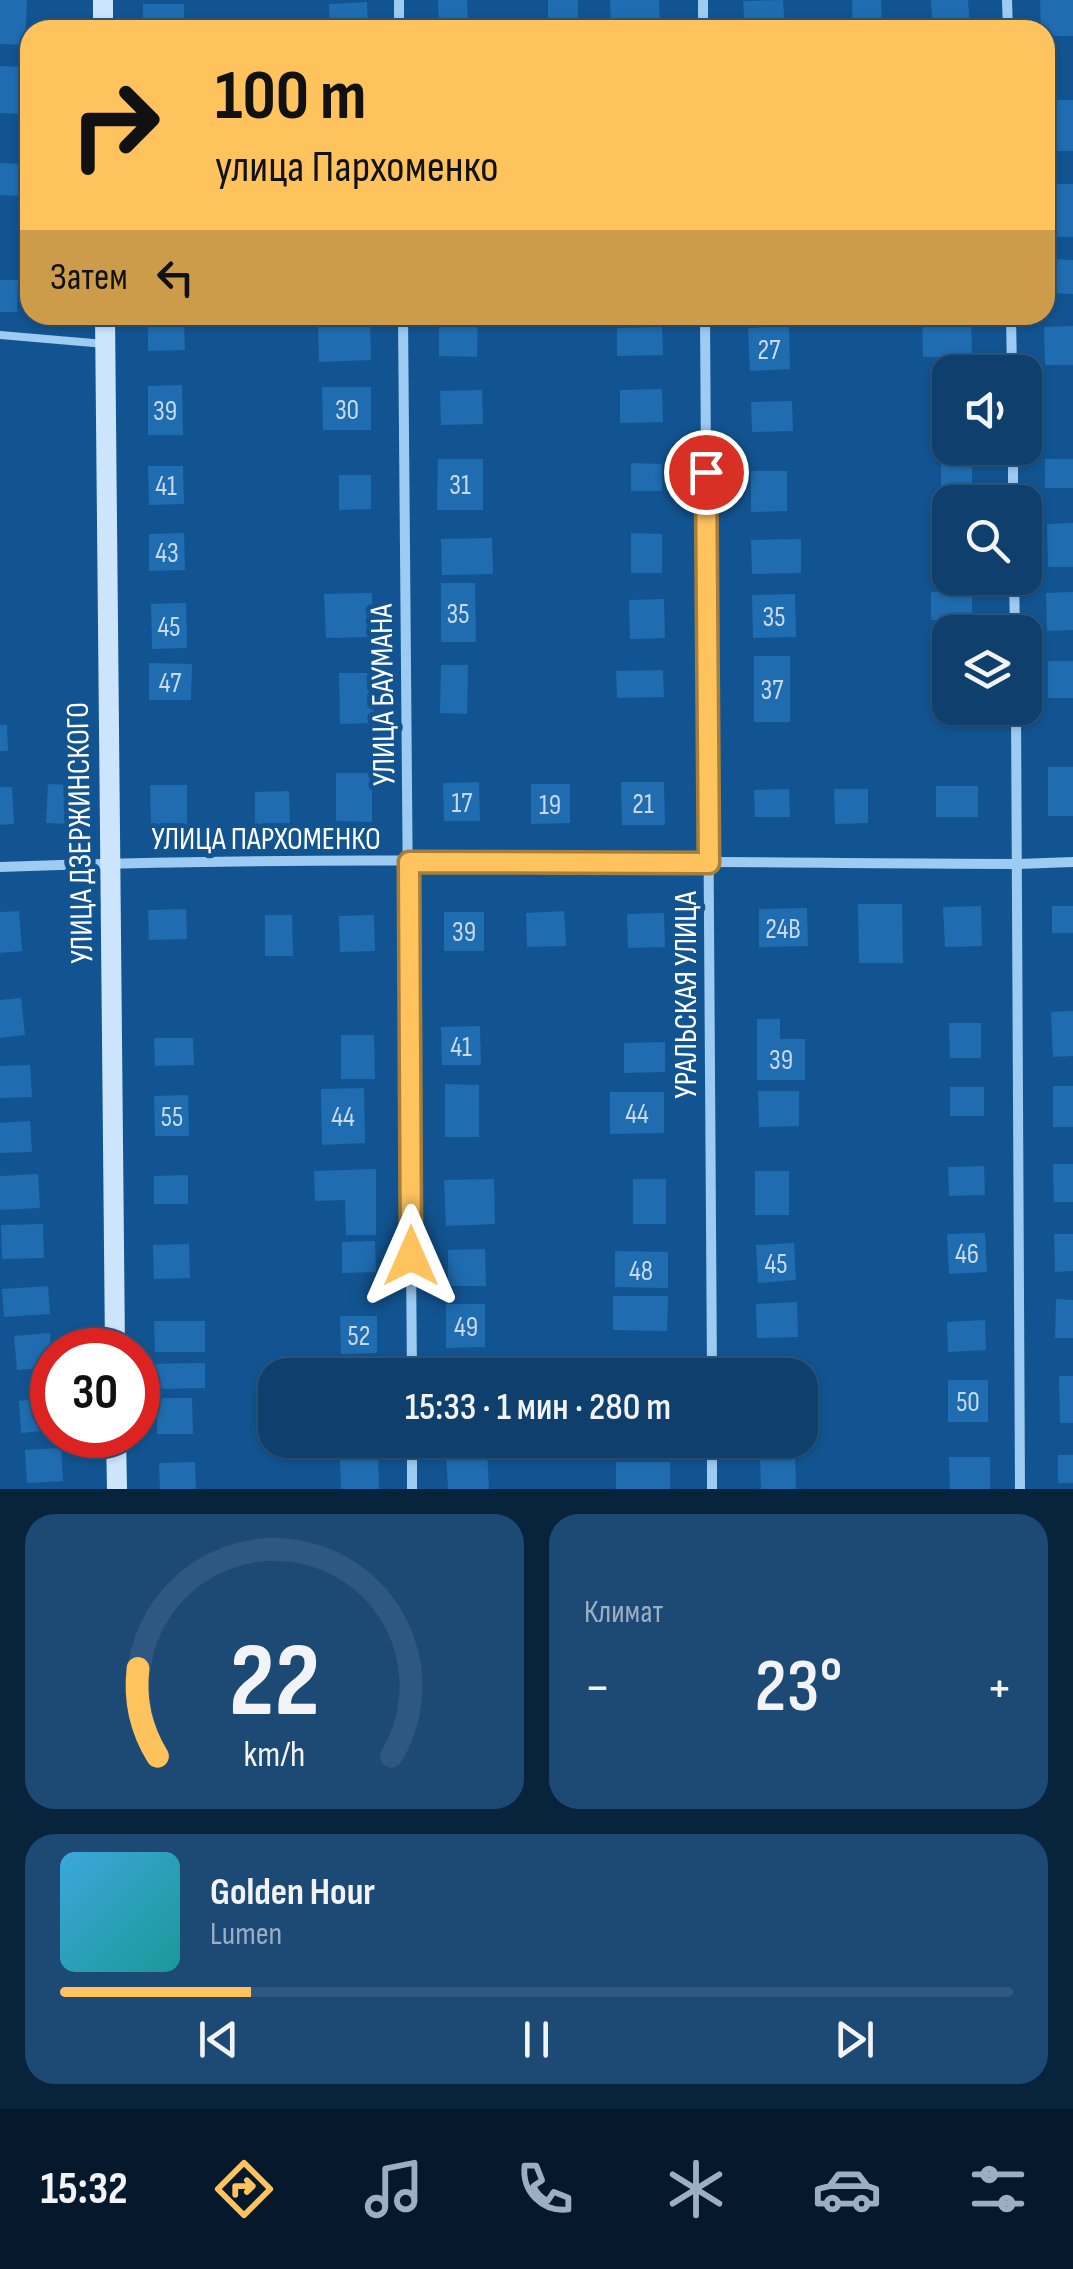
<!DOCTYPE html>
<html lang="ru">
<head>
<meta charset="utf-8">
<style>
	body { margin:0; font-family:"Sofia Sans Condensed",sans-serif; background:#1c4a75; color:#f1f3f6; height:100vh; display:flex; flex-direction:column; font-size:38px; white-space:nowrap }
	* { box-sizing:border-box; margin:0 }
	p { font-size:32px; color:#9bafc2 }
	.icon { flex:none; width:55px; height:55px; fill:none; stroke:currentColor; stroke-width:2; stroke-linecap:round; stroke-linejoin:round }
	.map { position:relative; height:1489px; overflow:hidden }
	.sheet { display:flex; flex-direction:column; gap:25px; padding:25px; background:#08233c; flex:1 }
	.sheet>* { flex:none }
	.top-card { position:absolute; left:20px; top:20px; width:1035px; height:305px; border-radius:30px; box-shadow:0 2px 8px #0004,0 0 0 2px #2e5880; background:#ffc35e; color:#111; overflow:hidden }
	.controls { position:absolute; left:932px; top:355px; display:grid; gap:20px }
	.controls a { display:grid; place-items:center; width:110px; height:110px; border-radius:20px; background:#0e3f6d; box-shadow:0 2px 8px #0004,0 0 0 2px #2e5880; font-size:50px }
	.speed { position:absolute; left:30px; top:1328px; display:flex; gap:20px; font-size:50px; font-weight:700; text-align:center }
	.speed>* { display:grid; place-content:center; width:130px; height:130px; border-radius:50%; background:#0e3f6d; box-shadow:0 2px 8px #0004,0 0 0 2px #2e5880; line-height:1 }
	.speed .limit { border:15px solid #d22; background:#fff; color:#111 }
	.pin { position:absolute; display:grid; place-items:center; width:85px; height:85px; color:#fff; margin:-42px; border:5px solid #fff; border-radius:50%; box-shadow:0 2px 10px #0007 }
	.me { position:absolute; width:110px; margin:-55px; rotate:0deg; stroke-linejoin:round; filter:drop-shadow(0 0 8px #0008) }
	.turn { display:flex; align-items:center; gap:35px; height:210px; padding:0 30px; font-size:45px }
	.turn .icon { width:130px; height:130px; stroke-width:2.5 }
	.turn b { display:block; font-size:70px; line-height:85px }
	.then { display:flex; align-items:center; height:95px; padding:0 30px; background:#0003; gap:20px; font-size:38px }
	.big { font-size:75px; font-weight:600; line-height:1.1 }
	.sheet .card { flex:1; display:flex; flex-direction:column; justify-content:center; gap:15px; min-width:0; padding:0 35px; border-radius:30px; background:#1c4a75 }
	.sheet .dial { align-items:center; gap:0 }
	.dial svg { height:260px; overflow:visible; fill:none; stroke:#2e5880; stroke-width:7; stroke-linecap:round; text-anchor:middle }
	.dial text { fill:#f1f3f6; stroke:none }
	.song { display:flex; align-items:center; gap:30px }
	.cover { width:120px; height:120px; border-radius:15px; background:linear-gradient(135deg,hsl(200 70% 55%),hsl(180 70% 35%)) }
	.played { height:10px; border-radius:5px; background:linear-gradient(90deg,#ffc35e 20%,#2e5880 20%) }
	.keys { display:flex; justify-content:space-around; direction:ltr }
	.heat { display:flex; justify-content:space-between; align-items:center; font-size:55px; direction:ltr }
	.sheet .tiles { flex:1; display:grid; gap:25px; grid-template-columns:1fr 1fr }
	.card:last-child { grid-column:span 2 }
	.trip { position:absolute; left:258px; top:1358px; width:560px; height:100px; border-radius:30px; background:#0e3f6d; box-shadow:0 2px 8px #0004,0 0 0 2px #2e5880; font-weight:600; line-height:100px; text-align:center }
	.tabs { display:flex; height:160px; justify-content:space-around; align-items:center; background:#06192c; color:#9bafc2 }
	.tabs .icon { width:70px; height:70px }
	.tabs .selected { color:#ffc35e }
	.tabs b { font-size:45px; color:#f1f3f6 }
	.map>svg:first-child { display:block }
	.building { fill:#1f6cb0 }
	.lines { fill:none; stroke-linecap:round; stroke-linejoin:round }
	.lane { stroke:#9dcbf2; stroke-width:8 }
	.street { stroke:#9dcbf2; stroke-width:10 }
	.secondary { stroke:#cce5fc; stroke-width:20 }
	.route-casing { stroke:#a67f3d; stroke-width:25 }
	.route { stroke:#ffc35e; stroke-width:18 }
	.labels { text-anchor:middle; stroke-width:10; stroke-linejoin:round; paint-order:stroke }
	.number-label { font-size:28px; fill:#c7daeb }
	.street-label { font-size:32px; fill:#fff; stroke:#125491 }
</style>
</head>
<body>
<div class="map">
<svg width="1073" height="1489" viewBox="0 0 1073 1489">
	<rect width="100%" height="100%" fill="#125491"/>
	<g class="building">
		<path d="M 0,0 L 27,0 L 25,45 L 0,44 Z"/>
		<path d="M 438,0 L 467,0 L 468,25 L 439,26 Z"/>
		<rect x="548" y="0" width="30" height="30"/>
		<path d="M 610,0 L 659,0 L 660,30 L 611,30 Z"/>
		<path d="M 783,0 L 785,30 L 745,30 L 743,1 Z"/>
		<path d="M 852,0 L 881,0 L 882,29 L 853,30 Z"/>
		<path d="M 931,0 L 968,0 L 970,30 L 933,30 Z"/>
		<path d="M 1040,0 L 1073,0 L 1073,36 L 1045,36 L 1045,30 L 1041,30 Z"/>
		<path d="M 367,2 L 368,30 L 330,30 L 329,4 Z"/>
		<rect x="143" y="4" width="41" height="26"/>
		<path d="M 0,66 L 24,67 L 22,114 L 0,113 Z"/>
		<rect x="1045" y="100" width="28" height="51"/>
		<path d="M 0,163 L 23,164 L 21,196 L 0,195 Z"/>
		<path d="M 1046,184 L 1073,184 L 1073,237 L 1047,237 Z"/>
		<path d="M 1047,259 L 1073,260 L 1073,294 L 1046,293 Z"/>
		<path d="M 0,280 L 18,280 L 17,312 L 0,312 Z"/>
		<path d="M 439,315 L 478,315 L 477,357 L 439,356 Z"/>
		<path d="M 922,315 L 971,315 L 972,357 L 923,357 Z"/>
		<path d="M 184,321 L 185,350 L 148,351 L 148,322 Z"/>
		<path d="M 370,322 L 371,360 L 319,362 L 318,324 Z"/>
		<path d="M 789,326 L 790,369 L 750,371 L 748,328 Z"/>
		<path d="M 1073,326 L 1073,365 L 1045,365 L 1044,327 Z"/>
		<path d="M 662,327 L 663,355 L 617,356 L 617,328 Z"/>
		<path d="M 182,385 L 183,435 L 148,435 L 148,386 Z"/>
		<path d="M 322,387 L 371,387 L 371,430 L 323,430 Z"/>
		<path d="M 662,389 L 663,422 L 620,423 L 620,390 Z"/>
		<path d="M 482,390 L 483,424 L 441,425 L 440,391 Z"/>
		<rect x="935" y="390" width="15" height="47"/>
		<path d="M 792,401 L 793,431 L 752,432 L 751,402 Z"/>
		<path d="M 941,457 L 972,457 L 972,502 L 950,502 L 950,512 L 941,512 Z"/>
		<path d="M 438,459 L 483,459 L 483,510 L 437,510 Z"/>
		<rect x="1045" y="459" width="28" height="29"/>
		<path d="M 631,463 L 662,464 L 662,491 L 631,491 Z"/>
		<path d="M 148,466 L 183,466 L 184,504 L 149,505 Z"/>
		<path d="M 751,471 L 787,471 L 787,511 L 751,512 Z"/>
		<path d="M 339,475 L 371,475 L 371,509 L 339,510 Z"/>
		<path d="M 1073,523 L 1073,567 L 1048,567 L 1047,524 Z"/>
		<rect x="942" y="532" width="8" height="41"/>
		<path d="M 184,533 L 185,570 L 149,571 L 149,534 Z"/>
		<path d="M 631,533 L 662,534 L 662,573 L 631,573 Z"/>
		<path d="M 492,538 L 493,574 L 442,575 L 441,539 Z"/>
		<path d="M 801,539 L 801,573 L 752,574 L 751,540 Z"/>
		<path d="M 441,583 L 475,583 L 476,642 L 441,642 Z"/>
		<path d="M 972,591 L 972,619 L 931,620 L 931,592 Z"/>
		<path d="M 1073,592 L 1073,630 L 1047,631 L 1046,593 Z"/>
		<path d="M 372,593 L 373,637 L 326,638 L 324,594 Z"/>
		<path d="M 795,594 L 796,637 L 753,638 L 752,595 Z"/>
		<path d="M 664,599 L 665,638 L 630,639 L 629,600 Z"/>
		<path d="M 186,603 L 187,648 L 152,649 L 151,604 Z"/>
		<path d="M 946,654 L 950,654 L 950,687 L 947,687 Z"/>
		<rect x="754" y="656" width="36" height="66"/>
		<rect x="1048" y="661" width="25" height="37"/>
		<path d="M 149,663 L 192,664 L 191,700 L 149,700 Z"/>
		<path d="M 441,665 L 468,665 L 467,714 L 440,713 Z"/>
		<path d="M 663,670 L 664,697 L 617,698 L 616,671 Z"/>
		<path d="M 339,673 L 372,673 L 374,723 L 340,724 Z"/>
		<path d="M 0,725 L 7,725 L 8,751 L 0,751 Z"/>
		<rect x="1048" y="767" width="25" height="49"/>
		<path d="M 336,773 L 372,773 L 372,822 L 336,821 Z"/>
		<path d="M 479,782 L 480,821 L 444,821 L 443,783 Z"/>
		<path d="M 621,782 L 664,782 L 665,825 L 622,825 Z"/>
		<path d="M 48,784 L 70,785 L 68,824 L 46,823 Z"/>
		<path d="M 531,784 L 570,784 L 570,823 L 531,824 Z"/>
		<path d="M 150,785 L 187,785 L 187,827 L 151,827 Z"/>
		<rect x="936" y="786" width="42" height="31"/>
		<path d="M 0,787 L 12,787 L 14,824 L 0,825 Z"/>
		<path d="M 789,789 L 790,817 L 755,817 L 754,790 Z"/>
		<path d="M 834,789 L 868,789 L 868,823 L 835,824 Z"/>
		<path d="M 289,791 L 290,823 L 255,824 L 255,792 Z"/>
		<path d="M 858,904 L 902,904 L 903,963 L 859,963 Z"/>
		<path d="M 981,906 L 982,946 L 945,947 L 943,907 Z"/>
		<rect x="1052" y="906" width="21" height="27"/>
		<path d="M 807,908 L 808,946 L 759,947 L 759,909 Z"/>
		<path d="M 186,909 L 187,939 L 149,940 L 148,910 Z"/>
		<path d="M 19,911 L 22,951 L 0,953 L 0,912 Z"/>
		<path d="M 564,911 L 566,946 L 527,947 L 526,913 Z"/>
		<rect x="444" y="912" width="40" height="39"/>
		<path d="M 664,913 L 665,947 L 628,948 L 627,914 Z"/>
		<path d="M 265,915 L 292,915 L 293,956 L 265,956 Z"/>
		<path d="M 374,915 L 375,951 L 340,952 L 339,916 Z"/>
		<path d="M 21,998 L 25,1035 L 0,1038 L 0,1000 Z"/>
		<path d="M 1073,1011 L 1073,1056 L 1053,1057 L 1051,1012 Z"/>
		<path d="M 757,1019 L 780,1019 L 780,1039 L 805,1039 L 805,1080 L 757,1080 Z"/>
		<path d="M 949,1023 L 981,1023 L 981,1058 L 950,1058 Z"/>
		<path d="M 480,1026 L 481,1065 L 442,1065 L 441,1027 Z"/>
		<path d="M 341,1035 L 374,1035 L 375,1079 L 341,1079 Z"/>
		<path d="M 154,1038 L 193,1038 L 194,1065 L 155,1066 Z"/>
		<path d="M 665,1042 L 665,1072 L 624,1073 L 624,1043 Z"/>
		<path d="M 30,1065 L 32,1097 L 0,1098 L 0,1066 Z"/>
		<path d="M 445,1084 L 479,1085 L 479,1137 L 445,1137 Z"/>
		<rect x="1053" y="1086" width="20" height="41"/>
		<rect x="950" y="1087" width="34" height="29"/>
		<path d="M 364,1088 L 365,1143 L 322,1145 L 321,1089 Z"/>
		<path d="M 758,1091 L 799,1091 L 799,1126 L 759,1127 Z"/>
		<path d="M 610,1092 L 664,1092 L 664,1133 L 610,1134 Z"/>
		<path d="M 188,1095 L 189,1136 L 155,1136 L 154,1096 Z"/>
		<path d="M 30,1121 L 32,1152 L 0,1153 L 0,1123 Z"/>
		<path d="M 1053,1164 L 1073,1164 L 1073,1202 L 1054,1202 Z"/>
		<path d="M 984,1166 L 985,1195 L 949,1196 L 948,1167 Z"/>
		<path d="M 376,1169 L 376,1235 L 346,1235 L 345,1200 L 315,1201 L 314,1171 Z"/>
		<rect x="755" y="1171" width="34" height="44"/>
		<path d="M 38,1174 L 40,1208 L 0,1210 L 0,1176 Z"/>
		<path d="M 188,1175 L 188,1204 L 154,1204 L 154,1176 Z"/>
		<path d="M 494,1179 L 495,1224 L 446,1226 L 444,1180 Z"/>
		<rect x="633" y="1179" width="33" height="45"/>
		<path d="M 43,1224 L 44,1258 L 2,1259 L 1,1225 Z"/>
		<path d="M 985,1233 L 987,1272 L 949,1274 L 947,1234 Z"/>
		<path d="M 1054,1234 L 1073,1234 L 1073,1271 L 1055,1272 Z"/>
		<path d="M 375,1241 L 376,1272 L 342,1273 L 342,1242 Z"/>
		<path d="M 794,1243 L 796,1280 L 758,1283 L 756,1245 Z"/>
		<path d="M 189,1244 L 190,1278 L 154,1279 L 153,1245 Z"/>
		<path d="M 485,1249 L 486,1286 L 448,1286 L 448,1250 Z"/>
		<path d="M 615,1251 L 668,1252 L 668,1288 L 615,1287 Z"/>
		<path d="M 48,1286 L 50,1314 L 4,1317 L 2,1289 Z"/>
		<path d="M 613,1296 L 668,1296 L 667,1331 L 613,1330 Z"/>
		<path d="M 1056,1299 L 1073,1300 L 1073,1338 L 1055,1338 Z"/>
		<path d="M 797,1302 L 798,1337 L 757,1338 L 756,1304 Z"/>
		<path d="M 446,1304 L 485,1304 L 485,1347 L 446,1348 Z"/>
		<path d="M 340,1316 L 377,1316 L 377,1353 L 341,1354 Z"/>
		<path d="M 985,1320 L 986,1350 L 948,1352 L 947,1322 Z"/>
		<path d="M 154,1321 L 205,1321 L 205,1352 L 155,1352 Z"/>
		<path d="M 50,1333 L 52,1367 L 17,1370 L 14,1336 Z"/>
		<path d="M 205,1363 L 205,1388 L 150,1389 L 150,1364 Z"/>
		<path d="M 1059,1376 L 1073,1376 L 1073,1423 L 1060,1423 Z"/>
		<rect x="948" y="1380" width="40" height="42"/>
		<path d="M 52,1398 L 52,1430 L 21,1433 L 19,1401 Z"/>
		<path d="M 157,1398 L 192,1398 L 193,1434 L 157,1434 Z"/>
		<path d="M 339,1440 L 375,1440 L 375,1443 L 339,1444 Z"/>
		<path d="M 61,1448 L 63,1481 L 27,1483 L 25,1450 Z"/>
		<path d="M 487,1452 L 489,1489 L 448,1489 L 446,1454 Z"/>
		<path d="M 378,1454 L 379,1489 L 341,1489 L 340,1455 Z"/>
		<path d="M 795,1454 L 796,1489 L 761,1489 L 760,1455 Z"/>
		<rect x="1058" y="1455" width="15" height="28"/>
		<path d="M 949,1457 L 990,1457 L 990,1489 L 950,1489 Z"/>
		<path d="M 195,1462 L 196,1489 L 160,1489 L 159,1463 Z"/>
		<rect x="616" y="1462" width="54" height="27"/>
	</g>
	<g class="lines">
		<path class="lane" d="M 0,335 L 105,344"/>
		<g class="street">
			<path d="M 399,0 L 399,30"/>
			<path d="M 703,0 L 703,30"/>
			<path d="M 1007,0 L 1008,30"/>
			<path d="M 403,315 L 412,1375"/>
			<path d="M 705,315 L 712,1375"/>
			<path d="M 1011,315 L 1012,372"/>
			<path d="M 1013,448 L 1013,502"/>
			<path d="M 1014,578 L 1015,632"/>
			<path d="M 1016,708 L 1020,1489"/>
			<path d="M 0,867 C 339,855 679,863 1018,864 L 1073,862"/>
			<path d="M 412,1440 L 412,1489"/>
			<path d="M 712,1440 L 712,1489"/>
		</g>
		<g class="secondary">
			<path d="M 103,0 L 103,30"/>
			<path d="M 105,315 L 115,1350"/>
			<path d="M 116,1435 L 117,1489"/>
		</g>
	</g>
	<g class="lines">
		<g class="route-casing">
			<path id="route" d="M 411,1256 L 409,862 L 709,863 L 706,472"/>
		</g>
		<use href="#route" class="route"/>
	</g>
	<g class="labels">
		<g class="number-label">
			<text x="769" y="359">27</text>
			<text x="347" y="419">30</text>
			<text x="165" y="420">39</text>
			<text x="460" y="494">31</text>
			<text x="166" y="495">41</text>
			<text x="167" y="562">43</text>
			<text x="458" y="623">35</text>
			<text x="774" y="626">35</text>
			<text x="169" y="636">45</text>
			<text x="170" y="692">47</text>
			<text x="772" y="699">37</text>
			<text x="462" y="812">17</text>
			<text x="643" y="813">21</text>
			<text x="550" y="814">19</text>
			<text x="783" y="938">24В</text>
			<text x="464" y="941">39</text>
			<text x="461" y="1056">41</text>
			<text x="781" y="1069">39</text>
			<text x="637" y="1123">44</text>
			<text x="172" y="1126">55</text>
			<text x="343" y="1126">44</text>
			<text x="967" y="1263">46</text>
			<text x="776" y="1273">45</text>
			<text x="641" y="1280">48</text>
			<text x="466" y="1336">49</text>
			<text x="359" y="1345">52</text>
			<text x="968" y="1411">50</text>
		</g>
		<g class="street-label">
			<text transform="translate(382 695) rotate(-91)" y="11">УЛИЦА БАУМАНА</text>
			<text transform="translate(79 833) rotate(-91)" y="11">УЛИЦА ДЗЕРЖИНСКОГО</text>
			<text x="266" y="849">УЛИЦА ПАРХОМЕНКО</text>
			<text transform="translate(685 995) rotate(-90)" y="11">УРАЛЬСКАЯ УЛИЦА</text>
		</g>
	</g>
</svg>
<div class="controls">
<a><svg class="icon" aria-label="sound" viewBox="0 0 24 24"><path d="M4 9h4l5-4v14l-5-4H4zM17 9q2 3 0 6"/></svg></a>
<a><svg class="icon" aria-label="search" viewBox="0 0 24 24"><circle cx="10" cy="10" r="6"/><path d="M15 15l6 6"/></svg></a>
<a><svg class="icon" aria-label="layers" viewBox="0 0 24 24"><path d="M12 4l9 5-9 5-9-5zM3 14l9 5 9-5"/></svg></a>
</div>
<div class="speed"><div class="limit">30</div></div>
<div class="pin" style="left:706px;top:472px;background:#d93025"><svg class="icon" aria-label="arrive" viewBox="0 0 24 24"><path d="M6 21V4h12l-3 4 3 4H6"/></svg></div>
<svg class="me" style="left:411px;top:1256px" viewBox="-20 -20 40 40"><path d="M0-17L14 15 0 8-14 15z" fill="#ffc35e" stroke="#fff" stroke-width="4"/></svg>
<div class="trip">15:33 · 1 мин · 280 m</div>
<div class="top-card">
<div class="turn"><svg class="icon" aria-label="right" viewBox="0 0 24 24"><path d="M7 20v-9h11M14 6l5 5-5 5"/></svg><div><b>100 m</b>улица Пархоменко</div></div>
<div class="then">Затем<svg class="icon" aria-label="left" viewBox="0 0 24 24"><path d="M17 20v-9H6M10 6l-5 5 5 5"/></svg></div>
</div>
</div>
<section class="sheet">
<div class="tiles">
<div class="card dial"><svg viewBox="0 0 100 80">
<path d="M14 69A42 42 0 1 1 86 69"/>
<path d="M14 69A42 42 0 0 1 8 42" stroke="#ffc35e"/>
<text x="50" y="56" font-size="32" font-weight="700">22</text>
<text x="50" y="72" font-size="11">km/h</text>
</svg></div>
<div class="card"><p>Климат</p>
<div class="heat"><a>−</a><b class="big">23°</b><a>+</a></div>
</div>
<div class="card">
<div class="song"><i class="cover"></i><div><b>Golden Hour</b><p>Lumen</p></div></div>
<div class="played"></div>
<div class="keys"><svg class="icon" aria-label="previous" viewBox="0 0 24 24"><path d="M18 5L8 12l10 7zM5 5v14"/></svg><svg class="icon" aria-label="pause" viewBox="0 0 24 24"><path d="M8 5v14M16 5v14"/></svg><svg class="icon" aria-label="next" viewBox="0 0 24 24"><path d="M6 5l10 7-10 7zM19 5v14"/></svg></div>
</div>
</div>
</section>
<nav class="tabs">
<b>15:32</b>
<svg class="icon selected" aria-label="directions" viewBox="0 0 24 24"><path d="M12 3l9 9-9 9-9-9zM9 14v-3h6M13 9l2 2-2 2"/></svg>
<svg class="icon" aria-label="music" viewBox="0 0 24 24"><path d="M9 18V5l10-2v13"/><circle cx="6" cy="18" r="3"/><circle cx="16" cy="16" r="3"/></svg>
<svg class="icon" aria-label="phone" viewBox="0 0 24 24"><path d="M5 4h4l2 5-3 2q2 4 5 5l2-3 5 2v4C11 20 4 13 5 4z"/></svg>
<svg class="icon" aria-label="climate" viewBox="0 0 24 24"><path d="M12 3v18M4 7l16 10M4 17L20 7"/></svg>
<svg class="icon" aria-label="car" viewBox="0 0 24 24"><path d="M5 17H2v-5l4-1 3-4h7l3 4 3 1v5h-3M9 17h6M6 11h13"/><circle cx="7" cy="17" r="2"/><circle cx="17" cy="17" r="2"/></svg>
<svg class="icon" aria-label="filters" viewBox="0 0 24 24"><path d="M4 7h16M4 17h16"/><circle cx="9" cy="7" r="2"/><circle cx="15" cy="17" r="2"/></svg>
</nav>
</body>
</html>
